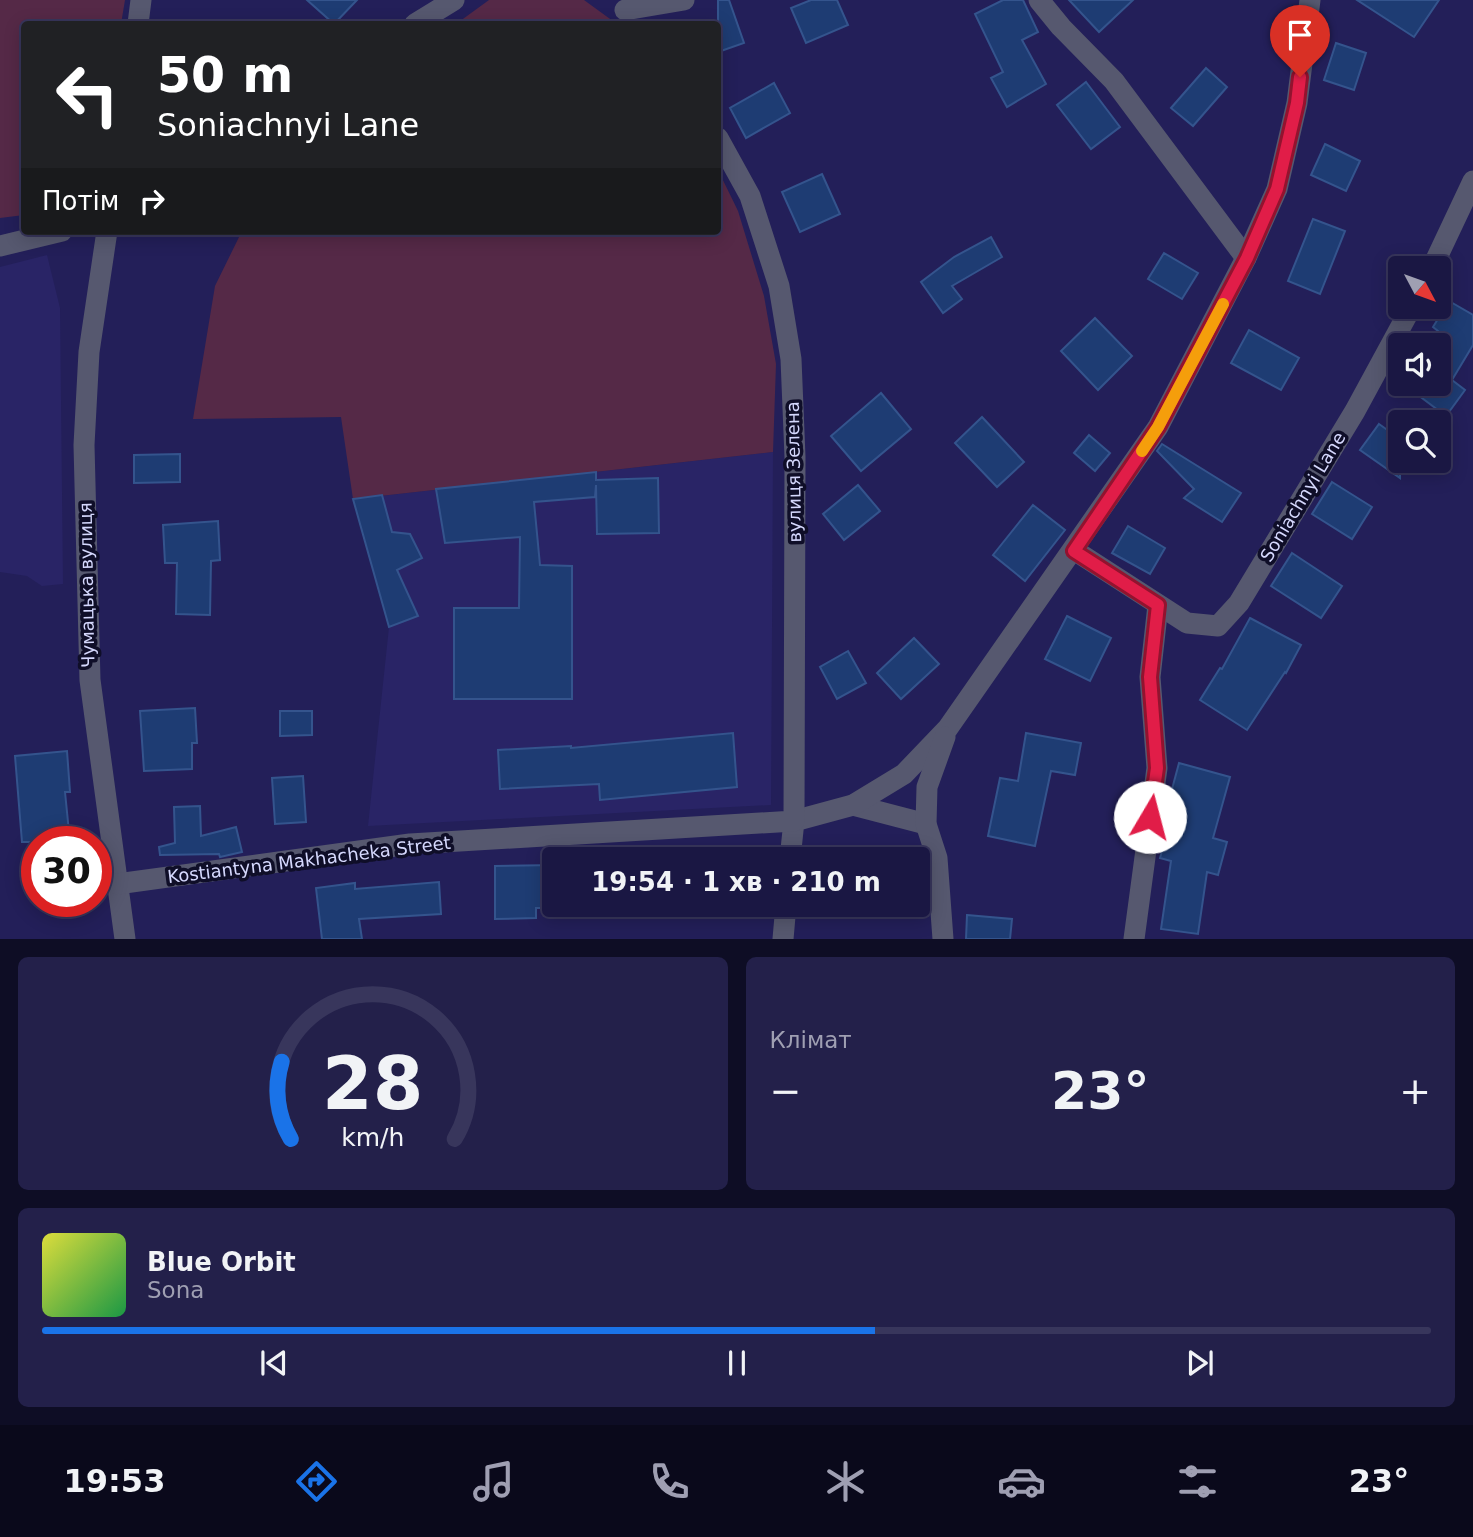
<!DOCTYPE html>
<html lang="uk">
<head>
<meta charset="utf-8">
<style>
	body { margin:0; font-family:"DejaVu Sans",sans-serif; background:#23204a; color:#f1f3f6; height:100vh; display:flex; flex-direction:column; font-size:26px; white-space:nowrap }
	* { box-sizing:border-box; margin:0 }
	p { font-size:23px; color:#9f9fb2 }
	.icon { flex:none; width:38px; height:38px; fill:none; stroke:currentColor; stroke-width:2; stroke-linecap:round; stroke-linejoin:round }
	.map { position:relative; height:939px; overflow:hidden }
	.sheet { display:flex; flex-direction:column; gap:18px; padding:18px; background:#0e0d25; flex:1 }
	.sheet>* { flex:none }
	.guide { position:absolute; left:21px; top:21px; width:700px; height:214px; border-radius:7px; box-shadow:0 4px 18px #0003,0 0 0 2px #38365c; background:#202124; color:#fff; overflow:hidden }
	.needle { width:46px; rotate:131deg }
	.fabs { position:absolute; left:1388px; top:256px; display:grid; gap:14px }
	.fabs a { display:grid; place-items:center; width:63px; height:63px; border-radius:7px; background:#1a1743; box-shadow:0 4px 18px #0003,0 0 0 2px #38365c; font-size:35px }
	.speed { position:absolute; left:21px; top:826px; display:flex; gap:14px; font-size:35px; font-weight:700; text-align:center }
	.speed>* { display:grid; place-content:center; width:91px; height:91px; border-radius:50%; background:#1a1743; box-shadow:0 4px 18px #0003,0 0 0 2px #38365c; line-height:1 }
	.speed .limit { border:10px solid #d22; background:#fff; color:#111 }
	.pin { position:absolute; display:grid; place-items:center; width:60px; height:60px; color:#fff; margin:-72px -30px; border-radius:50% 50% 50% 0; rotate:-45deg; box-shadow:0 0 7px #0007 }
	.pin .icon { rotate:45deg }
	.me { position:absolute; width:77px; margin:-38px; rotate:8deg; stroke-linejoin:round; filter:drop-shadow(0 0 5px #0008) }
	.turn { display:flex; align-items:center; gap:24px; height:147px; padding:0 21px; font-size:32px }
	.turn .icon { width:91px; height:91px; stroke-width:2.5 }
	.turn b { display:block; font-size:49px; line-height:60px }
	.then { display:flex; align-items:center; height:66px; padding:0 21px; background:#0003; gap:14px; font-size:26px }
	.big { font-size:52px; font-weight:700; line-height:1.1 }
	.sheet .tile { flex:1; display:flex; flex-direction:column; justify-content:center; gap:10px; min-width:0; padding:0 24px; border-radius:10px; background:#23204a }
	.sheet .dial { align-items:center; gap:0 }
	.dial svg { height:182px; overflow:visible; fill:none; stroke:#38365c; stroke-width:7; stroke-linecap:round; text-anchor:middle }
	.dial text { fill:#f1f3f6; stroke:none }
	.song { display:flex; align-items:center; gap:21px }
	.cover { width:84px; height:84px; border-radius:10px; background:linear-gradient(135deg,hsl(60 70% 55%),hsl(140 70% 35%)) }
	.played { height:7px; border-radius:4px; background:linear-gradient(90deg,#1a73e8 60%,#38365c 60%) }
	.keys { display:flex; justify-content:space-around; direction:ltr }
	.heat { display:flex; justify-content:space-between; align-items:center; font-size:38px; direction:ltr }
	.sheet .tiles { flex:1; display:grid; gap:18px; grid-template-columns:1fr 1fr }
	.tile:last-child { grid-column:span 2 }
	.trip { position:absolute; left:542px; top:847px; width:388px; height:70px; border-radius:7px; background:#1a1743; box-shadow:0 4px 18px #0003,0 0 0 2px #38365c; font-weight:700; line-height:70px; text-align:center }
	.menu { display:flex; height:112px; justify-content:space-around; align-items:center; background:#0a091b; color:#9f9fb2 }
	.menu .icon { width:49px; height:49px }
	.menu .selected { color:#1a73e8 }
	.menu b { font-size:32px; color:#f1f3f6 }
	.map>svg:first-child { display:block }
	.built { fill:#292466 }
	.green { fill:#552947 }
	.building { fill:#1e3c73; stroke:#34548d; stroke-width:2 }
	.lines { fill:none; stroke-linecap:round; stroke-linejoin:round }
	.street { stroke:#56586f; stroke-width:21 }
	.route-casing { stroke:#92132f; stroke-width:18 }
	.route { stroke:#e11d48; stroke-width:12 }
	.slow { stroke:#f59e0b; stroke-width:12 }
	.labels { text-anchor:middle; stroke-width:7; stroke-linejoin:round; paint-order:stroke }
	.street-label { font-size:18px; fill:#d5d8fd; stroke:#0f0e28 }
</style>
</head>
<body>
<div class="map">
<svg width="1473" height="939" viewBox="0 0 1473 939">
	<rect width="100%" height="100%" fill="#231f59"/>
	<g class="built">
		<path d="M 47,255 L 60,308 L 63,584 L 42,586 L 27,576 L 0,572 L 0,267 Z"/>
		<path d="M 773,452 L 771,805 L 368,826 L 389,627 L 353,499 Z"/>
	</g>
	<g class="green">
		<path d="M 0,0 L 125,0 L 121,24 L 24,24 L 24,215 L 0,218 Z"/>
		<path d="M 489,0 L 584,0 L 617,24 L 456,24 Z"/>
		<path d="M 718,170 L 738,211 L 764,296 L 776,364 L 773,452 L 353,499 L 341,417 L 193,419 L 215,286 L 242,231 L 718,231 Z"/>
	</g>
	<g class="building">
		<path d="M 307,0 L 357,0 L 334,24 Z"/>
		<path d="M 718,0 L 729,0 L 744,43 L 718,52 Z"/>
		<path d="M 811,0 L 837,0 L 848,25 L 806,43 L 791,8 Z"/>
		<path d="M 1003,0 L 1023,0 L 1038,32 L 1022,40 L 1046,84 L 1007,107 L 991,78 L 1003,72 L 975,14 Z"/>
		<path d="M 1069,0 L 1133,0 L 1099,32 Z"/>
		<path d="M 1357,0 L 1439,0 L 1414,37 Z"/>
		<path d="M 1336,43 L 1366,53 L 1354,90 L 1324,80 Z"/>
		<path d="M 1206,68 L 1227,87 L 1193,126 L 1171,108 Z"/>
		<path d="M 1086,82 L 1120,127 L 1091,149 L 1057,105 Z"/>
		<path d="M 774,83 L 790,113 L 746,138 L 730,108 Z"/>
		<path d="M 1325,144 L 1360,161 L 1346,191 L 1311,175 Z"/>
		<path d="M 822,174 L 840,214 L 800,232 L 782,192 Z"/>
		<path d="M 1313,219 L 1345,231 L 1320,294 L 1288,281 Z"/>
		<path d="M 991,237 L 1002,257 L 952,286 L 962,299 L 943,313 L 921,282 L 954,257 Z"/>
		<path d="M 1164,253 L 1198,273 L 1182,299 L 1148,279 Z"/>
		<path d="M 1449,301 L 1473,315 L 1473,345 L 1452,380 L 1465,390 L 1446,416 L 1402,383 L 1438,383 L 1438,331 L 1433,327 Z"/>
		<path d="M 1095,318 L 1132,356 L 1098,390 L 1061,351 Z"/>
		<path d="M 1249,330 L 1299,358 L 1281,390 L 1231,363 Z"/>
		<path d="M 881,393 L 911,429 L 861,471 L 831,436 Z"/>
		<path d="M 982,417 L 1024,462 L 997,487 L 955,443 Z"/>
		<path d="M 1379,424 L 1400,439 L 1400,478 L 1360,450 Z"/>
		<path d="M 1089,435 L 1110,453 L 1095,471 L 1074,453 Z"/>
		<path d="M 1162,444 L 1241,493 L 1222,522 L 1184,498 L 1194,489 L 1157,451 Z"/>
		<path d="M 180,454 L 180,482 L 134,483 L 134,455 Z"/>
		<path d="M 596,472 L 596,480 L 658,478 L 659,533 L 597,534 L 596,485 L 595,497 L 534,502 L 540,565 L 572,566 L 572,699 L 454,699 L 454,608 L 519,608 L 520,537 L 445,543 L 436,489 Z"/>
		<path d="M 1332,482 L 1372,507 L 1352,539 L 1312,514 Z"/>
		<path d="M 858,485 L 880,511 L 844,540 L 823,514 Z"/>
		<path d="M 382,495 L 392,532 L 410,534 L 422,558 L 397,570 L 418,616 L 389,627 L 353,499 Z"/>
		<path d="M 1033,505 L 1065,530 L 1025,581 L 993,555 Z"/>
		<path d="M 218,521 L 220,560 L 211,561 L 210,615 L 176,614 L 177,563 L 165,563 L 163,525 Z"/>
		<path d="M 1128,526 L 1165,548 L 1150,574 L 1112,553 Z"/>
		<path d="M 1292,553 L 1342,586 L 1321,618 L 1271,586 Z"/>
		<path d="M 1067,616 L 1111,638 L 1090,681 L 1045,659 Z"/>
		<path d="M 1250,618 L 1301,645 L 1286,673 L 1285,672 L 1247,730 L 1200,700 L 1220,668 L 1222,669 Z"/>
		<path d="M 914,638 L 939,664 L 901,699 L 877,673 Z"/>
		<path d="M 848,651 L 866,683 L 837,699 L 820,667 Z"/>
		<path d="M 195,708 L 197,743 L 192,743 L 192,769 L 144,771 L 140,711 Z"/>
		<path d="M 280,711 L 312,711 L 312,735 L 280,736 Z"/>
		<path d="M 733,733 L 737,787 L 600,800 L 599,784 L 500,789 L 498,750 L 571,746 L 571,748 Z"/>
		<path d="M 1026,733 L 1081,743 L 1075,775 L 1051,771 L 1035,846 L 988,836 L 1000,778 L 1018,781 Z"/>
		<path d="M 67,751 L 70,792 L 65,792 L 70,842 L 22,842 L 15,756 Z"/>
		<path d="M 1179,763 L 1230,777 L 1213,838 L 1227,842 L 1218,875 L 1207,872 L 1198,934 L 1161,929 L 1171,861 L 1160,858 L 1175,806 L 1168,804 Z"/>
		<path d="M 303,776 L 306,822 L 275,824 L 272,778 Z"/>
		<path d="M 200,806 L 201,836 L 236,827 L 242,852 L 220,857 L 219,854 L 160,855 L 159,847 L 175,843 L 174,807 Z"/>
		<path d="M 555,865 L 555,908 L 536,908 L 536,918 L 495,919 L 495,866 Z"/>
		<path d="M 439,882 L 441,914 L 359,919 L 362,939 L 322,939 L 316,888 L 355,883 L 355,889 Z"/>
		<path d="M 967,915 L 1012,919 L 1010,939 L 966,939 Z"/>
	</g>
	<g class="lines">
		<g class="street">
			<path d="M 1039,0 L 1061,27 L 1114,81 L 1246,258"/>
			<path d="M 625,10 L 684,0"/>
			<path d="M 138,24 L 141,0"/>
			<path d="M 415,24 L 454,0"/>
			<path d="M 107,231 L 89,352 L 84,445 L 90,680 L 125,939"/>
			<path d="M 0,246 L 62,231"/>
			<path d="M 1432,268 L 1473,181"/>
			<path d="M 1074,550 L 1187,623 L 1218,626 L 1239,603 L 1355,411 L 1412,306"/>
			<path d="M 853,805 L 926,824"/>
			<path d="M 790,859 L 794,821 L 853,805 L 904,774 L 948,728 L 1158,427 L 1246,258 L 1277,189 L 1297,103 L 1310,0"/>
			<path d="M 117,884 L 410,844 L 794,821 L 795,457 L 791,359 L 779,286 L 750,196 L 718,138"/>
			<path d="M 783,939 L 786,905"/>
			<path d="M 943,939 L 937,858 L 926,824 L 927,787 L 945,737"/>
			<path d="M 1134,939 L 1157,768 L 1150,677 L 1158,605"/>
		</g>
	</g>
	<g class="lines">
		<g class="route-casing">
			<path id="route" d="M 1150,817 L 1157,768 L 1150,677 L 1158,605 L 1074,551 L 1158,427 L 1247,258 L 1277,189 L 1297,103 L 1300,77"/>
		</g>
		<use href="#route" class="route"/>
		<path class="slow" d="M 1142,451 L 1158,427 L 1223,304"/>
	</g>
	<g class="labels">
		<g class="street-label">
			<text transform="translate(794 472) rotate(-91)" y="6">вулиця Зелена</text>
			<text transform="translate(1303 497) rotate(-59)" y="6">Soniachnyi Lane</text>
			<text transform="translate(87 585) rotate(-91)" y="6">Чумацька вулиця</text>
			<text transform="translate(309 860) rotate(-7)" y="6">Kostiantyna Makhacheka Street</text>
		</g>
	</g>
</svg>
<div class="fabs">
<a><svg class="needle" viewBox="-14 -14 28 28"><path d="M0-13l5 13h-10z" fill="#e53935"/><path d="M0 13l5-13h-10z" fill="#9f9fb2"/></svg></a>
<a><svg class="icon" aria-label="sound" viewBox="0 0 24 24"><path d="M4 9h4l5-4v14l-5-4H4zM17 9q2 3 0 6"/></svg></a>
<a><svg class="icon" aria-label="search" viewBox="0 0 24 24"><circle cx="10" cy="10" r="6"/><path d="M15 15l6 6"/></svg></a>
</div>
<div class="speed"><div class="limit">30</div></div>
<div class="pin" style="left:1300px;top:77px;background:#d93025"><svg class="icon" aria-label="arrive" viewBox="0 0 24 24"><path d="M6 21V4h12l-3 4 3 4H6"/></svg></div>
<svg class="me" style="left:1150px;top:817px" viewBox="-20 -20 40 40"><circle r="19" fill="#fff"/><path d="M0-13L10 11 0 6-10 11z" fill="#e11d48"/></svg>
<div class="trip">19:54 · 1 хв · 210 m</div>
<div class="guide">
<div class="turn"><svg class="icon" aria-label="left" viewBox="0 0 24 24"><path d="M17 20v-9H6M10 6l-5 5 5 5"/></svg><div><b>50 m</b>Soniachnyi Lane</div></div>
<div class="then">Потім<svg class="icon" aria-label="right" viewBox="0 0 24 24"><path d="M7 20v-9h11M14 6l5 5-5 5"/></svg></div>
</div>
</div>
<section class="sheet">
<div class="tiles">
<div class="tile dial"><svg viewBox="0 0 100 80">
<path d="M14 69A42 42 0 1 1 86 69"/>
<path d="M14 69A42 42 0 0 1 10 35" stroke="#1a73e8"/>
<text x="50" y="56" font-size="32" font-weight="700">28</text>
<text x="50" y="72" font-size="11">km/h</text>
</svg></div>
<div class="tile"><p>Клімат</p>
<div class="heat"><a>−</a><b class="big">23°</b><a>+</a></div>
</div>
<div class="tile">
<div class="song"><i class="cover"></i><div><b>Blue Orbit</b><p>Sona</p></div></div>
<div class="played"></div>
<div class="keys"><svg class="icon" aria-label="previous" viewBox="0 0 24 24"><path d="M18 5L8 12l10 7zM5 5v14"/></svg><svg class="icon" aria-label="pause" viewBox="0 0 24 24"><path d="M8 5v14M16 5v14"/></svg><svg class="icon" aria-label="next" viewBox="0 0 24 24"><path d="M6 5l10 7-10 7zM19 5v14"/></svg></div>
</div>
</div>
</section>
<nav class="menu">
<b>19:53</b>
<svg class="icon selected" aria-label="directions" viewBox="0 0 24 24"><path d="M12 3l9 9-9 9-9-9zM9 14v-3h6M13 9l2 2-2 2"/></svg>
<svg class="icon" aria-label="music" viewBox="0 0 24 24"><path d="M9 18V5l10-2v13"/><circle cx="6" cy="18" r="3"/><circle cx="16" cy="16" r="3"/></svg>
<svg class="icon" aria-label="phone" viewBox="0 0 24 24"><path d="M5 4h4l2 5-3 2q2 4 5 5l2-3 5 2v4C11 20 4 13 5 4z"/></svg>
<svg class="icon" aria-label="climate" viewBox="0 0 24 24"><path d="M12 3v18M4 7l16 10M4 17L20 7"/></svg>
<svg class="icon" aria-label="car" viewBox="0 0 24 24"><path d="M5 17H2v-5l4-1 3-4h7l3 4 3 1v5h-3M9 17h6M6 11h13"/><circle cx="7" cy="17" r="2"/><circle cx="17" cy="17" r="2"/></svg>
<svg class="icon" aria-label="filters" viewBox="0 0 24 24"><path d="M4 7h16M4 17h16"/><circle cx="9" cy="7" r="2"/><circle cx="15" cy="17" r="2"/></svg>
<b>23°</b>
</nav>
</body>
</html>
